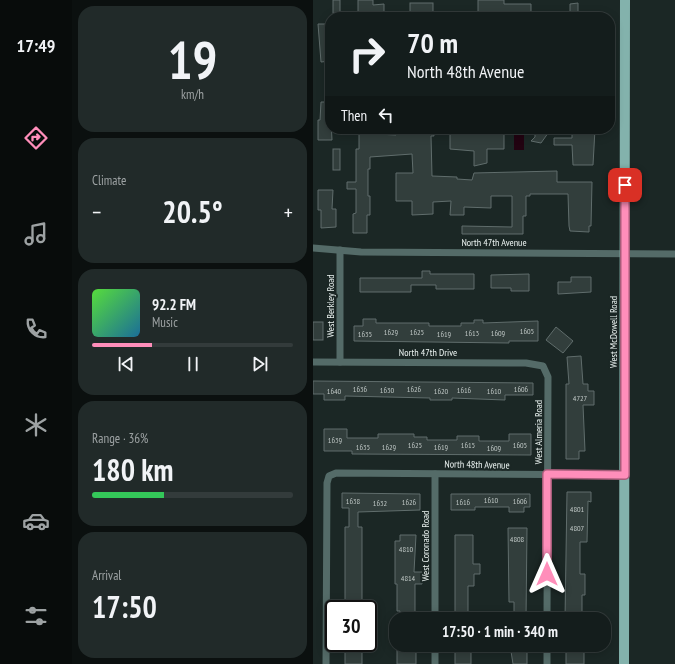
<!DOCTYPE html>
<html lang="en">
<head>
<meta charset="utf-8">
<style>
	body { margin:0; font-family:"PT Sans Narrow",sans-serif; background:#212a29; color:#f1f3f6; height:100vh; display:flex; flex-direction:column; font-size:15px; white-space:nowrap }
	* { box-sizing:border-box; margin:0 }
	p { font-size:13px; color:#9da2a3 }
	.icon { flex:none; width:22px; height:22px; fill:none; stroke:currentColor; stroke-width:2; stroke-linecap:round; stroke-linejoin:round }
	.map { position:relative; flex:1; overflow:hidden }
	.side { display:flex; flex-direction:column; gap:6px; padding:6px; background:#0b100f; width:241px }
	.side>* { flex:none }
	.hud { position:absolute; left:12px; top:12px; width:290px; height:122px; border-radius:16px; box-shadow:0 2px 10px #0003,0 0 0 1px #333b3b; background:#141d1c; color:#f1f3f6; overflow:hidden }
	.speed { position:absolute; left:12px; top:600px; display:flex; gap:8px; font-size:20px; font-weight:700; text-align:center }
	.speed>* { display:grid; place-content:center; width:52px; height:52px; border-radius:50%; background:#141d1c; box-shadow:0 2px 10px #0003,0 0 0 1px #333b3b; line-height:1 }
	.speed .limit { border:2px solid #111; border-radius:6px; background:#fff; color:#111 }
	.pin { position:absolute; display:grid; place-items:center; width:34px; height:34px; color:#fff; margin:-17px; border-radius:8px; box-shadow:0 2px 6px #0006 }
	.me { position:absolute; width:44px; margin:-22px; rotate:0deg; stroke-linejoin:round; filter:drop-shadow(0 0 3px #0008) }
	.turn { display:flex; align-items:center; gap:14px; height:84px; padding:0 16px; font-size:18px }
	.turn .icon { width:52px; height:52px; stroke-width:2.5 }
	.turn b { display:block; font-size:28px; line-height:34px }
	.then { display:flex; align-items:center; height:38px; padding:0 16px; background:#0003; gap:8px; font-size:15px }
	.big { font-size:30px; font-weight:600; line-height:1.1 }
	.side .widget { flex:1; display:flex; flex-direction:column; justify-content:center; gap:6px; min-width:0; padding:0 14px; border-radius:16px; background:#212a29 }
	.side .dial { align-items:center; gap:0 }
	.dial b { font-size:52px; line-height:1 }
	.song { display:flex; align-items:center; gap:12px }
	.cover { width:48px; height:48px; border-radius:6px; background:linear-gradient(135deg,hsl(110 70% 55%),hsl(200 70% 35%)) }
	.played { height:4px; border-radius:2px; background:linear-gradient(90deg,#ff8eba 30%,#333b3b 30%) }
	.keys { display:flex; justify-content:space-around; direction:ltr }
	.heat { display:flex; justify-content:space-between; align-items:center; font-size:22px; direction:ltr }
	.charge { height:6px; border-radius:3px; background:linear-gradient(90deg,#34c759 36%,#333b3b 0) }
	.trip { position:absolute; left:76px; top:612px; width:222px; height:40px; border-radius:16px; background:#141d1c; box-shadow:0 2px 10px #0003,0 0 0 1px #333b3b; font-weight:600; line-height:40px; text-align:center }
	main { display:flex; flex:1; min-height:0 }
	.dock { display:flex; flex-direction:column; width:72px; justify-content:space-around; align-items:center; background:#080c0b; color:#9da2a3 }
	.dock .icon { width:28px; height:28px }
	.dock .active { color:#ff8eba }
	.dock b { font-size:18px; color:#f1f3f6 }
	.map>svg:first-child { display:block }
	.water { fill:#220311 }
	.building { fill:#323e3c; stroke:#606d6c }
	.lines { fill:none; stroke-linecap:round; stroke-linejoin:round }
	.street { stroke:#546b68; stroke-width:7 }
	.primary { stroke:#83b2ac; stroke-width:10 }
	.route-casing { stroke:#a65c79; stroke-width:10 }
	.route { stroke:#ff8eba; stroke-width:7 }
	.labels { text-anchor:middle; stroke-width:4; stroke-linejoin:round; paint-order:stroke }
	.number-label { font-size:8px; fill:#bec6c4 }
	.street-label { font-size:10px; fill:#ecf4f2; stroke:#1b2725 }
</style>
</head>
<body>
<main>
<nav class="dock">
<b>17:49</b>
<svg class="icon active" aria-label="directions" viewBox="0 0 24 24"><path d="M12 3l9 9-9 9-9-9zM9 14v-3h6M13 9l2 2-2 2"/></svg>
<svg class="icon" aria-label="music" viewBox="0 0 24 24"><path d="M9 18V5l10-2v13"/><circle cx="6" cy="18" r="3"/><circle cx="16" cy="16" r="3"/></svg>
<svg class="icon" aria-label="phone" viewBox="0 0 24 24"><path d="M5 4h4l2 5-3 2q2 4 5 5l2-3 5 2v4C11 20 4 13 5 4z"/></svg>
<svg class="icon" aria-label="climate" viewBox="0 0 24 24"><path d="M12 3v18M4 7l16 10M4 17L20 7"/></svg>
<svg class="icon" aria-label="car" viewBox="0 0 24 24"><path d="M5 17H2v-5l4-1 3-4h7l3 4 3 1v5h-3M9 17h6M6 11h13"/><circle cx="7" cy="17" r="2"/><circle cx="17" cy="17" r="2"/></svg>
<svg class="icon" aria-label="filters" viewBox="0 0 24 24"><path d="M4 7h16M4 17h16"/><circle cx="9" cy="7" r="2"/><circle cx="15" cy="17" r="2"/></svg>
</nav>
<section class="side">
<div class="widget dial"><b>19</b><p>km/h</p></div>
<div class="widget"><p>Climate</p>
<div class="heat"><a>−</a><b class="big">20.5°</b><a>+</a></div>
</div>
<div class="widget">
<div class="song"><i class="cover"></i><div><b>92.2 FM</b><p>Music</p></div></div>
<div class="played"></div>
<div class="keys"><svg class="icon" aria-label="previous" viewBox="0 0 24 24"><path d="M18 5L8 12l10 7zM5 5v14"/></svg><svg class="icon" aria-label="pause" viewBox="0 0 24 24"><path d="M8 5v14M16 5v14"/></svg><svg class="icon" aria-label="next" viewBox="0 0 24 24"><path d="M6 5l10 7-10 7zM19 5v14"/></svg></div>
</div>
<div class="widget"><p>Range · 36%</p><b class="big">180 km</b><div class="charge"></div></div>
<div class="widget"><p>Arrival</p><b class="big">17:50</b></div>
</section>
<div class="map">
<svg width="362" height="664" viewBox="0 0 362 664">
	<rect width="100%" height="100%" fill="#1b2725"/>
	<rect class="water" x="201" y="129" width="10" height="21"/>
	<g class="building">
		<rect x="20" y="0" width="7" height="13"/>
		<path d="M 45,0 L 60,0 L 60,5 L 71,4 L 71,17 L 45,17 Z"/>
		<path d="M 165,0 L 191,0 L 191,4 L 218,4 L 218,17 L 165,17 Z"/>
		<rect x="97" y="3" width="23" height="14"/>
		<path d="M 265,3 L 265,17 L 257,17 L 257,4 Z"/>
		<path d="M 5,24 L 17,24 L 17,61 L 8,62 Z"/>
		<path d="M 8,102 L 17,102 L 19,140 L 5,140 L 5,120 L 7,120 Z"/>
		<path d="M 101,129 L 120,129 L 121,136 L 118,136 L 119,176 L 144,177 L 144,179 L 159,180 L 161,173 L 244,171 L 244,182 L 279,182 L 278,226 L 276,226 L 276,232 L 257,231 L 256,226 L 255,194 L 217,194 L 217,196 L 213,196 L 213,216 L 210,216 L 210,234 L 149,234 L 149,226 L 199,227 L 199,196 L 178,196 L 178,208 L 151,207 L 151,215 L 137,215 L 138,201 L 120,202 L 120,214 L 99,215 L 99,201 L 83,201 L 83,173 L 100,173 L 99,154 L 57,157 L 57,169 L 55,169 L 55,196 L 57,196 L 57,215 L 54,215 L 54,233 L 40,233 L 40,214 L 43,213 L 43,189 L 34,189 L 34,182 L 43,182 L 43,149 L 46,149 L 46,133 L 83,135 L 83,132 L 101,132 Z"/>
		<path d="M 137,129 L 191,129 L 191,149 L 174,149 L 174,163 L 161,166 L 161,151 L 137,149 Z"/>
		<path d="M 224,129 L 238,129 L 228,143 L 218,141 L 222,137 L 222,130 L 224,131 Z"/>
		<path d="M 259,129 L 282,129 L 280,165 L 260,165 L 259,145 L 241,145 L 241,138 L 259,138 Z"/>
		<rect x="20" y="149" width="7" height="21"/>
		<path d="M 5,190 L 20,190 L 19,209 L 23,209 L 23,227 L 8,228 L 8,210 L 5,210 Z"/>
		<path d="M 109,271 L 117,271 L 117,274 L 161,274 L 161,289 L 123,289 L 123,285 L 98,285 L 98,292 L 47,292 L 47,278 L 109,278 Z"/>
		<path d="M 216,274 L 216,291 L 198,291 L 198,288 L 178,288 L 178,275 Z"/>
		<path d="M 258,277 L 278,277 L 278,292 L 245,294 L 245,282 L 258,282 Z"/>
		<path d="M 50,319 L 63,319 L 63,323 L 116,323 L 116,326 L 148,326 L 148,323 L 161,323 L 161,320 L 170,320 L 170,323 L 225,321 L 225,341 L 196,341 L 196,343 L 41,341 L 41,326 L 50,326 Z"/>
		<rect x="0" y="322" width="10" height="18"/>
		<path d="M 243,327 L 260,341 L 250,353 L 233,340 Z"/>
		<path d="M 268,356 L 270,384 L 275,384 L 275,391 L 281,391 L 281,405 L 270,405 L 272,451 L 266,451 L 266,459 L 253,459 L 253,384 L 256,384 L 254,357 Z"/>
		<path d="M 0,381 L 220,383 L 220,395 L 192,395 L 192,400 L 139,398 L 139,400 L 117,400 L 117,398 L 32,396 L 32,400 L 11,400 L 11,394 L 0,394 Z"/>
		<path d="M 11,429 L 34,429 L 34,438 L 65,438 L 65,434 L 101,434 L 101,437 L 114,437 L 114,440 L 144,440 L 144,436 L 166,436 L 166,441 L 196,441 L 196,434 L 218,434 L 218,455 L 39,454 L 39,451 L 11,451 Z"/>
		<path d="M 254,492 L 278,492 L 278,502 L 275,501 L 274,542 L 267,542 L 267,574 L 272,574 L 272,595 L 269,595 L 269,619 L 252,619 Z"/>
		<path d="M 29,493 L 107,494 L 107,510 L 45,512 L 45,527 L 49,527 L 49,609 L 32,609 L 32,527 L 36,527 L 36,508 L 29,508 Z"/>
		<path d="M 138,494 L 217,494 L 217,507 L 211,507 L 211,512 L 196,512 L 196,507 L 162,507 L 162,510 L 138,510 Z"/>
		<path d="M 195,528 L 214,528 L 213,619 L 201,619 L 201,602 L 196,602 Z"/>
		<path d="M 87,535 L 103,535 L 101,572 L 109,572 L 109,584 L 102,584 L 102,619 L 87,619 L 87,611 L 84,611 L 84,584 L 82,584 L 82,541 L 87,541 Z"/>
		<path d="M 142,535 L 160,535 L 160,564 L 167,564 L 167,574 L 161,574 L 161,586 L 155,586 L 155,613 L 142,613 Z"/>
		<rect x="32" y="643" width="17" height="21"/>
		<rect x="84" y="645" width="19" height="19"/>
		<path d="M 197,645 L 214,645 L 214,664 L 200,664 Z"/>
		<rect x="253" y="645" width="18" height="19"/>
		<rect x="142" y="648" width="16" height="16"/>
	</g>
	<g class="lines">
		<g class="street">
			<path d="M 0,248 L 48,252 L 362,254"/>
			<path d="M 27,250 L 27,362"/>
			<path d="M 0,362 L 213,363 L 230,366 L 235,377 L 234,619"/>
			<path d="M 122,619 L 122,474"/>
			<path d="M 234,645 L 234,664"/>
			<path d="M 13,664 L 14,483 L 16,476 L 23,473 L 312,475"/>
			<path d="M 122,664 L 122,645"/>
		</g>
		<path class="primary" d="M 311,664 L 312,0"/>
	</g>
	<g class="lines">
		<g class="route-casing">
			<path id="route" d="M 234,574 L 234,474 L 312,475 L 312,185"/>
		</g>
		<use href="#route" class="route"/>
	</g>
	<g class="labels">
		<g class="number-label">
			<text x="214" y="334">1605</text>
			<text x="78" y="335">1629</text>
			<text x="104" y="335">1625</text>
			<text x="159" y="336">1613</text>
			<text x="185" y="336">1609</text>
			<text x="52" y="337">1635</text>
			<text x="131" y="337">1619</text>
			<text x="47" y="392">1636</text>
			<text x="101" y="392">1626</text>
			<text x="208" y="392">1606</text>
			<text x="74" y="393">1630</text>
			<text x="151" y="393">1616</text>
			<text x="21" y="394">1640</text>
			<text x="128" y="394">1620</text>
			<text x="181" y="394">1610</text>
			<text x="267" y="401">4727</text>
			<text x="22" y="443">1639</text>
			<text x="102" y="448">1625</text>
			<text x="155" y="448">1615</text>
			<text x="207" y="448">1605</text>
			<text x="50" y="450">1635</text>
			<text x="76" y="450">1629</text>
			<text x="128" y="450">1619</text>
			<text x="181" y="451">1609</text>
			<text x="178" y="503">1610</text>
			<text x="40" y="504">1638</text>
			<text x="207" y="504">1606</text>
			<text x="96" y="505">1626</text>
			<text x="150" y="505">1616</text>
			<text x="67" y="506">1632</text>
			<text x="264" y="512">4801</text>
			<text x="264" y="531">4807</text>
			<text x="204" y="542">4808</text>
			<text x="93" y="552">4810</text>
			<text x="95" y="581">4814</text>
		</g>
		<g class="street-label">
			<text x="181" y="246">North 47th Avenue</text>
			<text transform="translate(17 306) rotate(-90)" y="4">West Berkley Road</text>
			<text transform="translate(300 332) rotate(-90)" y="4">West McDowell Road</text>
			<text x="115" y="356">North 47th Drive</text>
			<text transform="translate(225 432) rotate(-90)" y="4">West Almeria Road</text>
			<text transform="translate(164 464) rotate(1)" y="4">North 48th Avenue</text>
			<text transform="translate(112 546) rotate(-90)" y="4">West Coronado Road</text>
		</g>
	</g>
</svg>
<div class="speed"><div class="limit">30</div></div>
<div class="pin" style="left:312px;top:185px;background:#d93025"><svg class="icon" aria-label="arrive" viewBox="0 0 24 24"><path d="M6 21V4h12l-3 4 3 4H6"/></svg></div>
<svg class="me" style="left:234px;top:574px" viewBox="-20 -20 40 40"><path d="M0-17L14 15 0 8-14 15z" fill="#ff8eba" stroke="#fff" stroke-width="4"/></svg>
<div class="trip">17:50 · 1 min · 340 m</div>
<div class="hud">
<div class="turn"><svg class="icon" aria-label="right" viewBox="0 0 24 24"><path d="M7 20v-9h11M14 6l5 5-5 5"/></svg><div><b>70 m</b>North 48th Avenue</div></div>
<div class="then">Then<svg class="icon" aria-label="left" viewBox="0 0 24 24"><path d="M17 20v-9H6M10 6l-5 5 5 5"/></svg></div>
</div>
</div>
</main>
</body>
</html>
